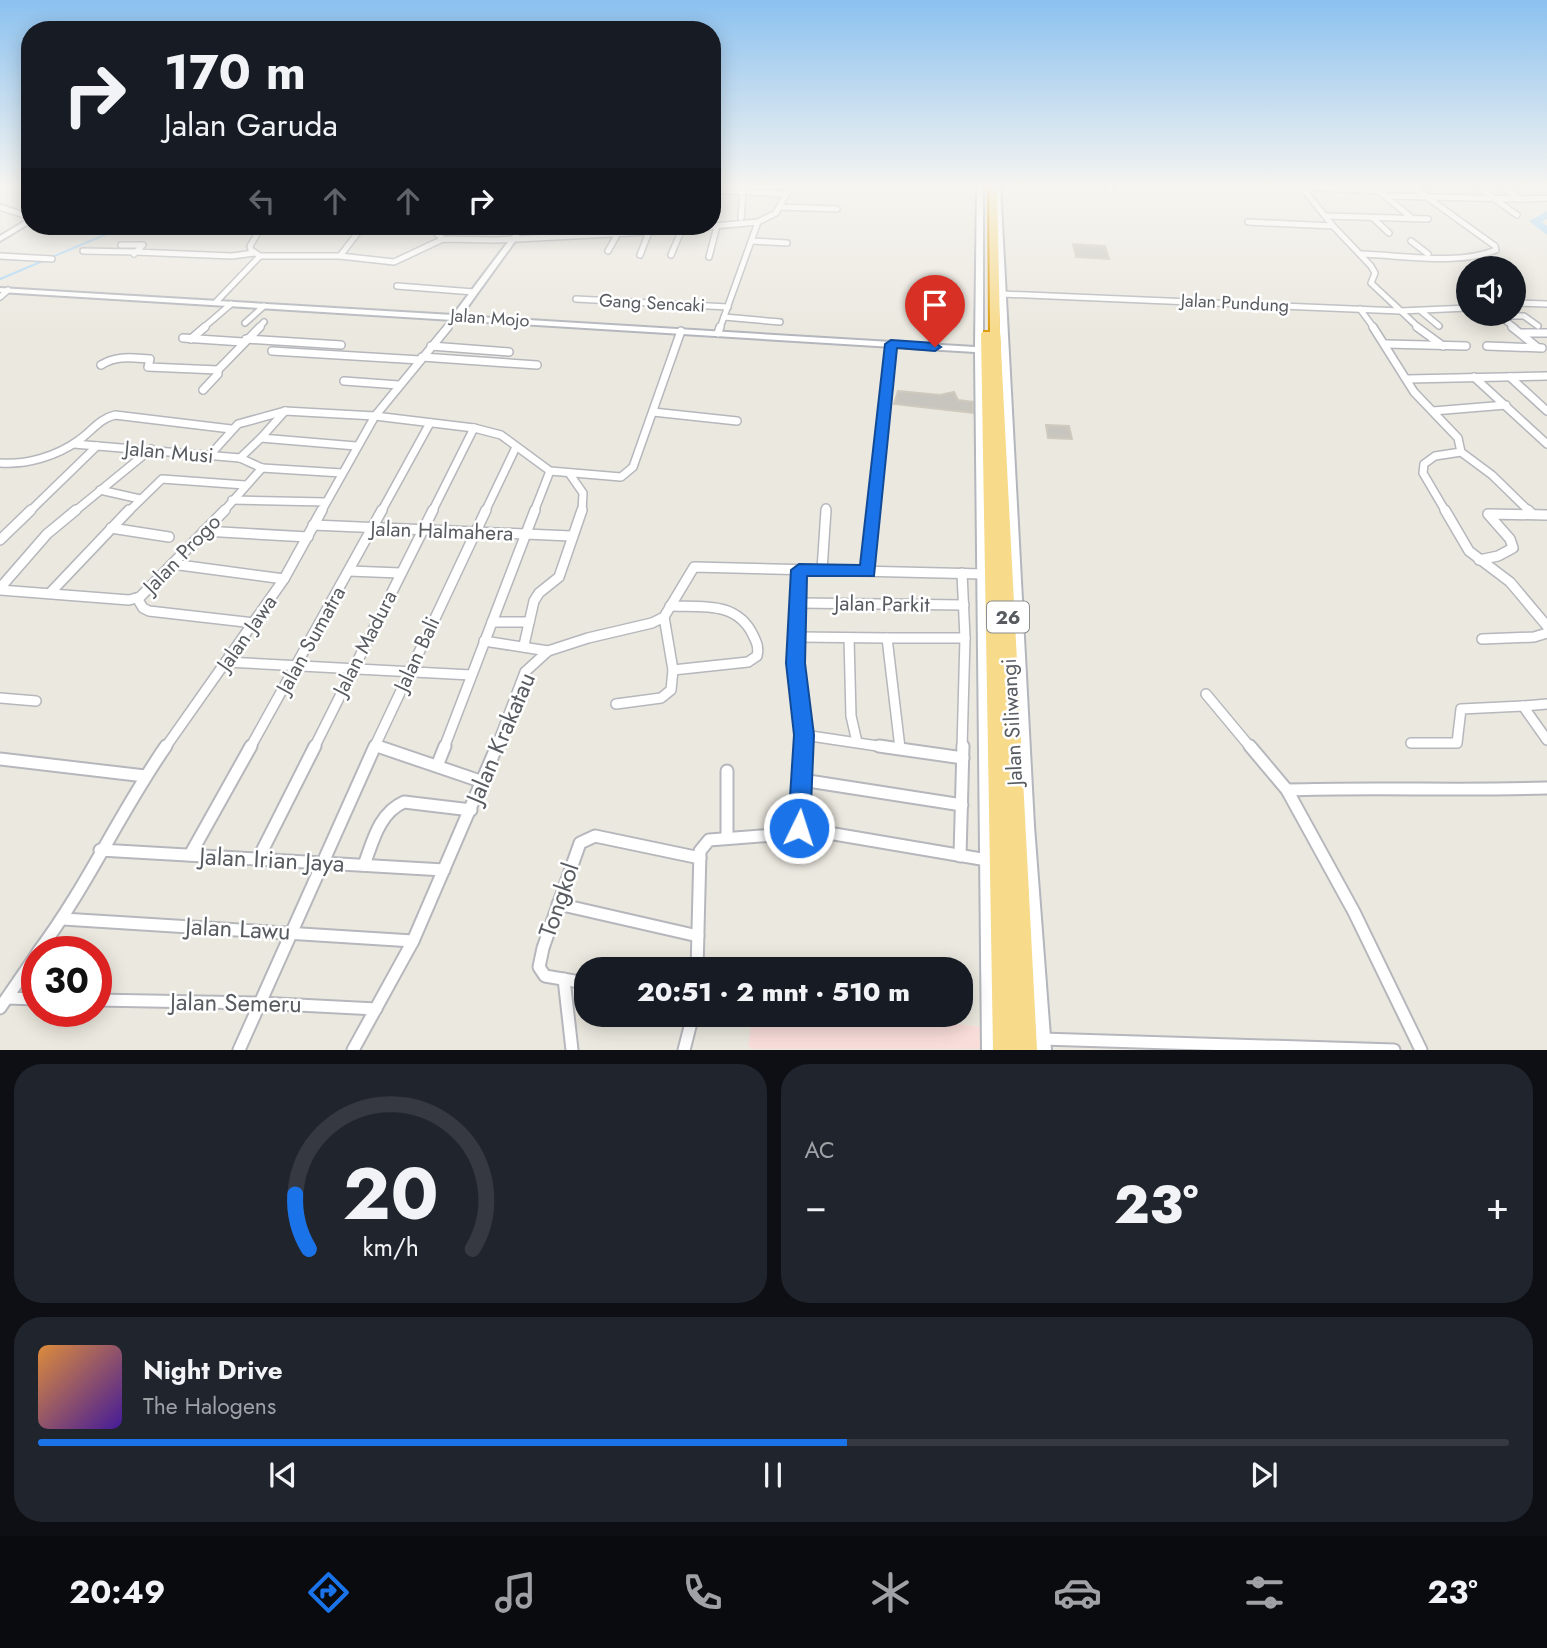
<!DOCTYPE html>
<html lang="id">
<head>
<meta charset="utf-8">
<style>
	body { margin:0; font-family:Jost,sans-serif; background:#20242c; color:#f1f3f6; height:100vh; display:flex; flex-direction:column; font-size:26px; white-space:nowrap }
	* { box-sizing:border-box; margin:0 }
	p { font-size:23px; color:#9ea1a6 }
	.icon { flex:none; width:38px; height:38px; fill:none; stroke:currentColor; stroke-width:2; stroke-linecap:round; stroke-linejoin:round }
	.map { position:relative; height:1050px; overflow:hidden }
	.panel { display:flex; flex-direction:column; gap:14px; padding:14px; background:#0d0f14; flex:1 }
	.panel>* { flex:none }
	.hud { position:absolute; left:21px; top:21px; width:700px; height:214px; border-radius:28px; box-shadow:0 4px 18px #0003; background:#171b24; color:#f1f3f6; overflow:hidden }
	.controls { position:absolute; left:1456px; top:256px; display:grid; gap:14px }
	.controls a { display:grid; place-items:center; width:70px; height:70px; border-radius:50%; background:#171b24; box-shadow:0 4px 18px #0003; font-size:35px }
	.speed { position:absolute; left:21px; top:936px; display:flex; gap:14px; font-size:35px; font-weight:700; text-align:center }
	.speed>* { display:grid; place-content:center; width:91px; height:91px; border-radius:50%; background:#171b24; box-shadow:0 4px 18px #0003; line-height:1 }
	.speed .limit { border:10px solid #d22; background:#fff; color:#111 }
	.pin { position:absolute; display:grid; place-items:center; width:60px; height:60px; color:#fff; margin:-72px -30px; border-radius:50% 50% 50% 0; rotate:-45deg; box-shadow:0 0 7px #0007 }
	.pin .icon { rotate:45deg }
	.me { position:absolute; width:77px; margin:-38px; rotate:4deg; stroke-linejoin:round; filter:drop-shadow(0 0 5px #0008) }
	.turn { display:flex; align-items:center; gap:24px; height:147px; padding:0 28px; font-size:32px }
	.turn .icon { width:91px; height:91px; stroke-width:2.5 }
	.turn b { display:block; font-size:49px; line-height:60px }
	.lanes { display:flex; align-items:center; height:66px; padding:0 28px; background:#0003; justify-content:center; gap:35px; direction:ltr }
	.lanes .off { opacity:.35 }
	.big { font-size:52px; font-weight:800; line-height:1.1 }
	.panel .widget { flex:1; display:flex; flex-direction:column; justify-content:center; gap:10px; min-width:0; padding:0 24px; border-radius:28px; background:#20242c }
	.panel .dial { align-items:center; gap:0 }
	.dial svg { height:182px; overflow:visible; fill:none; stroke:#363941; stroke-width:7; stroke-linecap:round; text-anchor:middle }
	.dial text { fill:#f1f3f6; stroke:none }
	.song { display:flex; align-items:center; gap:21px }
	.cover { width:84px; height:84px; border-radius:10px; background:linear-gradient(135deg,hsl(30 70% 55%),hsl(260 70% 35%)) }
	.played { height:7px; border-radius:4px; background:linear-gradient(90deg,#1a73e8 55%,#363941 55%) }
	.keys { display:flex; justify-content:space-around; direction:ltr }
	.heat { display:flex; justify-content:space-between; align-items:center; font-size:38px; direction:ltr }
	.panel .tiles { flex:1; display:grid; gap:14px; grid-template-columns:1fr 1fr }
	.widget:last-child { grid-column:span 2 }
	.trip { position:absolute; left:574px; top:957px; width:399px; height:70px; border-radius:28px; background:#171b24; box-shadow:0 4px 18px #0003; font-weight:800; line-height:70px; text-align:center }
	.tab-bar { display:flex; height:112px; justify-content:space-around; align-items:center; background:#090b0e; color:#9ea1a6 }
	.tab-bar .icon { width:49px; height:49px }
	.tab-bar .current { color:#1a73e8 }
	.tab-bar b { font-size:32px; color:#f1f3f6 }
	.map>svg:first-child { display:block }
	.medical { fill:#f9ddda }
	.lines { fill:none; stroke-linecap:round; stroke-linejoin:round }
	.stream { stroke:#a0d4fa; stroke-width:2 }
	.river { fill:#a0d4fa; fill-rule:evenodd }
	.building { fill:#c8c5bf; stroke:#cfc9be; stroke-width:2 }
	.street-far3-casing { stroke:#b5b7bc; stroke-width:8 }
	.street-far2-casing { stroke:#b5b7bc; stroke-width:10 }
	.street-far1-casing { stroke:#b5b7bc; stroke-width:12 }
	.street-casing { stroke:#b5b7bc; stroke-width:15 }
	.secondary-casing { stroke:#b3b6bc; stroke-width:4 }
	.highway-casing { stroke:#de9b0b; stroke-width:4 }
	.street-far3 { stroke:#fff; stroke-width:5 }
	.street-far2 { stroke:#fff; stroke-width:7 }
	.street-far1 { stroke:#fff; stroke-width:9 }
	.street { stroke:#fff; stroke-width:11 }
	.secondary { fill:#fff; fill-rule:evenodd }
	.highway { fill:#f7da8a; fill-rule:evenodd }
	.route { fill:#1a73e8; stroke:#114b97; stroke-width:2 }
	.labels { text-anchor:middle; stroke-width:5; stroke-linejoin:round; paint-order:stroke }
	.far-street-label { font-size:18px; fill:#585c60; stroke:#fff }
	.shield { fill:#fff; stroke:#8a8d90; stroke-width:2 }
	.shield-label { font-size:19px; font-weight:bold; fill:#585c60 }
	.street-label { font-size:21px; fill:#585c60; stroke:#fff }
	.near-street-label { font-size:24px; fill:#585c60; stroke:#fff }
</style>
</head>
<body>
<div class="map">
<svg width="1547" height="1050" viewBox="0 0 1547 1050">
	<rect width="100%" height="100%" fill="#ebe8df"/>
	<path class="medical" d="M 753,1015 L 930,1015 L 944,1018 L 949,1023 L 980,1027 L 980,1049 L 753,1049 L 748,1046 Z"/>
	<g class="lines">
		<g class="stream">
			<path d="M 52,257 L 126,226"/>
			<path d="M 0,279 L 45,260"/>
		</g>
		<path class="river" d="M 1547,211 L 1547,219 L 1542,222 L 1547,226 L 1547,235 L 1529,221 Z"/>
	</g>
	<g class="building">
		<path d="M 1073,244 L 1105,246 L 1109,259 L 1076,257 Z"/>
		<path d="M 898,391 L 940,395 L 954,392 L 958,400 L 973,402 L 973,413 L 894,404 Z"/>
		<path d="M 1046,425 L 1069,426 L 1072,439 L 1048,438 Z"/>
	</g>
	<g class="lines">
		<g class="street-far3-casing">
			<g id="street-far3">
				<path d="M 1109,185 L 1110,190"/>
				<path d="M 1300,185 L 1333,226 L 1371,266 L 1375,273 L 1371,283 L 1419,328"/>
				<path d="M 1372,185 L 1413,219"/>
				<path d="M 1415,185 L 1448,185"/>
				<path d="M 1475,185 L 1517,215"/>
				<path d="M 1303,187 L 1380,191"/>
				<path d="M 712,190 L 786,194"/>
				<path d="M 1385,196 L 1521,199 L 1499,185"/>
				<path d="M 1521,199 L 1547,198"/>
				<path d="M 0,207 L 30,217"/>
				<path d="M 780,207 L 837,209"/>
				<path d="M 1327,216 L 1428,219"/>
				<path d="M 741,218 L 743,192"/>
				<path d="M 1373,218 L 1389,233"/>
				<path d="M 1248,222 L 1333,226"/>
				<path d="M 262,226 L 250,246 L 251,250 L 260,256 L 340,256 L 394,262 L 443,239 L 496,240 L 649,232 L 758,222 L 776,213 L 791,185"/>
				<path d="M 437,226 L 435,232 L 443,239"/>
				<path d="M 261,227 L 304,230"/>
				<path d="M 752,241 L 787,243"/>
				<path d="M 1411,241 L 1428,254"/>
				<path d="M 121,245 L 143,245 L 136,252 L 232,256 L 254,253"/>
				<path d="M 83,251 L 136,252 L 134,254"/>
				<path d="M 608,251 L 622,226"/>
				<path d="M 1360,254 C 1403,255 1456,266 1496,250 L 1495,246 L 1410,185"/>
				<path d="M 640,255 L 649,232"/>
				<path d="M 671,255 L 682,229"/>
				<path d="M 0,256 L 52,259"/>
				<path d="M 340,256 L 363,226"/>
				<path d="M 709,257 L 717,226"/>
				<path d="M 397,286 L 474,292"/>
				<path d="M 1002,294 L 1400,311 L 1468,308"/>
				<path d="M 0,297 L 8,290"/>
				<path d="M 576,299 L 728,307"/>
				<path d="M 216,302 L 260,256"/>
				<path d="M 1514,303 L 1547,304"/>
				<path d="M 1360,309 L 1374,328"/>
				<path d="M 1421,311 L 1439,326"/>
				<path d="M 1496,313 L 1515,328"/>
				<path d="M 1499,316 L 1524,316 L 1538,326"/>
				<path d="M 724,317 L 780,322"/>
				<path d="M 245,323 L 264,306"/>
				<path d="M 203,328 L 231,304"/>
				<path d="M 258,328 L 264,322"/>
				<path d="M 447,328 L 457,316"/>
				<path d="M 720,328 L 758,222"/>
			</g>
		</g>
		<g class="street-far2-casing">
			<g id="street-far2">
				<path d="M 1373,327 L 1414,392 L 1458,438 L 1461,452 L 1435,456 L 1424,464 L 1423,473 L 1446,512"/>
				<path d="M 1417,327 L 1443,346"/>
				<path d="M 1512,327 L 1537,347"/>
				<path d="M 718,333 L 720,327"/>
				<path d="M 1522,333 L 1547,333"/>
				<path d="M 183,338 L 243,342"/>
				<path d="M 191,339 L 205,327"/>
				<path d="M 246,339 L 341,345"/>
				<path d="M 1386,344 L 1466,346"/>
				<path d="M 431,346 L 509,352"/>
				<path d="M 1487,346 L 1542,348"/>
				<path d="M 272,351 L 420,360"/>
				<path d="M 422,357 L 537,365"/>
				<path d="M 101,365 C 117,355 132,358 150,359 L 148,367 L 218,370"/>
				<path d="M 1474,377 L 1547,444"/>
				<path d="M 1510,377 L 1547,411"/>
				<path d="M 1408,379 L 1547,376"/>
				<path d="M 344,381 L 399,385"/>
				<path d="M 203,390 L 218,374 L 218,370 L 260,327"/>
				<path d="M 285,411 L 261,438 L 356,446"/>
				<path d="M 1433,411 L 1506,405"/>
				<path d="M 653,412 L 737,421"/>
				<path d="M 74,444 L 240,458 L 262,468"/>
				<path d="M 1461,452 L 1492,475 L 1530,512"/>
				<path d="M 210,455 L 238,424 L 285,411 L 375,416 L 474,428 L 501,435 L 550,471 L 621,477 L 633,467 L 681,331"/>
				<path d="M 240,458 L 261,438"/>
				<path d="M 0,463 C 27,465 57,456 79,440 C 92,431 99,419 115,415 L 231,429"/>
				<path d="M 262,468 L 342,473"/>
				<path d="M 569,473 L 583,493 L 582,512"/>
				<path d="M 100,490 L 140,499"/>
				<path d="M 232,500 L 325,502"/>
				<path d="M 29,512 L 97,446"/>
				<path d="M 74,512 L 151,449"/>
				<path d="M 128,512 L 162,479 L 245,485"/>
				<path d="M 223,512 L 262,468"/>
				<path d="M 321,512 L 375,416 L 448,327"/>
				<path d="M 381,512 L 430,423"/>
				<path d="M 432,512 L 474,428"/>
				<path d="M 485,512 L 516,447"/>
				<path d="M 534,512 L 550,471"/>
				<path d="M 826,512 L 826,508"/>
				<path d="M 874,512 L 891,344"/>
			</g>
		</g>
		<g class="street-far1-casing">
			<g id="street-far1">
				<path d="M 1445,510 L 1469,551 L 1510,582 L 1547,626"/>
				<path d="M 1528,510 L 1532,514"/>
				<path d="M 313,525 L 571,536"/>
				<path d="M 111,528 L 169,537"/>
				<path d="M 204,531 L 308,537"/>
				<path d="M 0,540 L 31,510"/>
				<path d="M 1479,560 L 1498,556 L 1513,548 L 1510,539 L 1488,514 L 1547,515"/>
				<path d="M 172,564 L 284,579"/>
				<path d="M 799,570 L 795,663 L 803,748"/>
				<path d="M 822,570 L 826,510"/>
				<path d="M 349,571 L 400,573"/>
				<path d="M 868,571 L 874,510"/>
				<path d="M 962,573 L 965,638 L 962,748"/>
				<path d="M 0,588 L 47,534 L 76,510"/>
				<path d="M 0,590 L 129,600 L 140,597 L 225,510"/>
				<path d="M 51,592 L 129,510"/>
				<path d="M 137,598 L 143,608 L 149,611 L 254,623"/>
				<path d="M 799,603 L 964,605"/>
				<path d="M 670,606 C 702,607 737,601 753,635 C 757,643 759,648 757,656 L 748,662 L 673,670"/>
				<path d="M 492,622 L 529,622"/>
				<path d="M 798,637 L 887,638"/>
				<path d="M 849,638 L 851,716 L 857,742"/>
				<path d="M 1482,639 L 1534,637 L 1547,633"/>
				<path d="M 484,641 L 548,651"/>
				<path d="M 524,645 L 534,601 L 539,593 L 559,577 L 582,510"/>
				<path d="M 226,662 L 471,675"/>
				<path d="M 1206,694 L 1251,748"/>
				<path d="M 0,698 L 36,701"/>
				<path d="M 616,704 L 661,698 L 671,690 L 673,670 L 664,617"/>
				<path d="M 1547,704 L 1523,706 L 1547,740"/>
				<path d="M 804,735 L 891,748"/>
				<path d="M 1411,743 L 1457,743 L 1461,709 L 1523,706"/>
				<path d="M 375,745 L 383,748"/>
				<path d="M 165,748 L 284,579 L 322,510"/>
				<path d="M 250,748 L 382,510"/>
				<path d="M 314,748 L 433,510"/>
				<path d="M 374,748 L 486,510"/>
				<path d="M 444,748 L 535,510"/>
				<path d="M 496,748 L 525,672 L 548,651 L 588,638 L 652,623 L 664,617 L 694,567 L 984,574"/>
				<path d="M 900,748 L 887,638 L 965,638"/>
			</g>
		</g>
		<g class="street-casing">
			<g id="street">
				<path d="M 377,746 L 483,782"/>
				<path d="M 879,746 L 963,758"/>
				<path d="M 1250,746 L 1287,790 L 1354,912 L 1421,1050"/>
				<path d="M 0,759 L 145,776"/>
				<path d="M 437,766 L 445,746"/>
				<path d="M 727,771 L 727,837"/>
				<path d="M 802,780 L 962,805"/>
				<path d="M 1287,790 C 1374,787 1460,791 1547,788"/>
				<path d="M 799,828 L 803,746"/>
				<path d="M 799,828 L 987,860"/>
				<path d="M 100,850 L 444,870"/>
				<path d="M 190,855 L 251,746"/>
				<path d="M 960,856 L 963,746"/>
				<path d="M 258,859 L 315,746"/>
				<path d="M 364,865 C 373,841 379,813 404,802 L 471,810"/>
				<path d="M 558,904 L 698,936"/>
				<path d="M 63,919 L 413,941"/>
				<path d="M 38,952 C 87,887 120,812 166,746"/>
				<path d="M 697,970 L 700,851 L 709,840 L 787,834 L 799,828"/>
				<path d="M 564,979 L 572,1050"/>
				<path d="M 586,983 L 545,976 L 539,967 L 543,948 L 580,843 L 595,836 L 700,858"/>
				<path d="M 7,998 L 37,999"/>
				<path d="M 96,1000 L 259,1003 L 376,1009"/>
				<path d="M 0,1008 L 37,954"/>
				<path d="M 1042,1039 L 1394,1050"/>
				<path d="M 239,1050 L 375,746"/>
				<path d="M 353,1050 L 413,941 L 497,746"/>
				<path d="M 684,1050 L 693,1015"/>
			</g>
		</g>
		<g class="secondary-casing">
			<g id="secondary">
				<path d="M 977,185 L 983,185 L 983,350 L 1000,1050 L 982,1050 L 975,352 L 0,292 L 0,288 L 453,315 L 520,226 L 526,226 L 461,316 L 975,347 Z"/>
				<path d="M 994,185 L 1000,185 L 1034,826 L 1051,1050 L 1034,1050 L 1020,826 Z"/>
				<path d="M 30,218 L 30,223 L 0,241 L 0,236 Z"/>
			</g>
		</g>
		<g class="highway-casing">
			<path id="highway" d="M 989,185 L 997,185 L 1000,331 L 1037,1050 L 993,1050 L 981,334 L 982,332 L 990,332 Z"/>
		</g>
		<use href="#street-far3" class="street-far3"/>
		<use href="#street-far2" class="street-far2"/>
		<use href="#street-far1" class="street-far1"/>
		<use href="#street" class="street"/>
		<use href="#secondary" class="secondary"/>
		<use href="#highway" class="highway"/>
	</g>
	<linearGradient id="sky" x2="0" y2="1"><stop stop-color="#8bc1ef"/><stop offset="0.56" stop-color="#f6f5f1"/><stop offset="1" stop-color="#f6f5f1" stop-opacity="0"/></linearGradient>
	<rect width="1547" height="332" fill="url(#sky)"/>
	<path class="route" d="M 891,340 L 935,343 L 941,347 L 935,351 L 897,348 L 874,576 L 807,576 L 805,663 L 814,735 L 810,828 L 807,835 L 799,839 L 791,835 L 788,828 L 794,735 L 786,663 L 791,570 L 799,564 L 860,565 L 885,344 Z"/>
	<g class="labels">
		<g class="far-street-label">
			<text transform="translate(652 303) rotate(3)" y="6">Gang Sencaki</text>
			<text transform="translate(1235 303) rotate(3)" y="6">Jalan Pundung</text>
			<text transform="translate(490 318) rotate(4)" y="6">Jalan Mojo</text>
		</g>
		<rect class="shield" x="987" y="601.5" width="42" height="31" rx="5"/>
		<g class="shield-label">
			<text x="1008" y="624">26</text>
		</g>
		<g class="street-label">
			<text transform="translate(169 452) rotate(5)" y="7">Jalan Musi</text>
			<text transform="translate(442 531) rotate(2)" y="7">Jalan Halmahera</text>
			<text transform="translate(182 554) rotate(-46)" y="7">Jalan Progo</text>
			<text transform="translate(882 604) rotate(1)" y="7">Jalan Parkit</text>
			<text transform="translate(247 633) rotate(-55)" y="7">Jalan Jawa</text>
			<text transform="translate(311 640) rotate(-61)" y="7">Jalan Sumatra</text>
			<text transform="translate(365 643) rotate(-63)" y="7">Jalan Madura</text>
			<text transform="translate(417 654) rotate(-65)" y="7">Jalan Bali</text>
			<text transform="translate(1012 722) rotate(-93)" y="7">Jalan Siliwangi</text>
		</g>
		<g class="near-street-label">
			<text transform="translate(501 738) rotate(-67)" y="8">Jalan Krakatau</text>
			<text transform="translate(272 860) rotate(3)" y="8">Jalan Irian Jaya</text>
			<text transform="translate(559 900) rotate(-71)" y="8">Tongkol</text>
			<text transform="translate(238 929) rotate(3)" y="8">Jalan Lawu</text>
			<text transform="translate(236 1003) rotate(1)" y="8">Jalan Semeru</text>
		</g>
	</g>
</svg>
<div class="controls">
<a><svg class="icon" aria-label="sound" viewBox="0 0 24 24"><path d="M4 9h4l5-4v14l-5-4H4zM17 9q2 3 0 6"/></svg></a>
</div>
<div class="speed"><div class="limit">30</div></div>
<div class="pin" style="left:935px;top:347px;background:#d93025"><svg class="icon" aria-label="arrive" viewBox="0 0 24 24"><path d="M6 21V4h12l-3 4 3 4H6"/></svg></div>
<svg class="me" style="left:799px;top:828px" viewBox="-20 -20 40 40"><circle r="17" fill="#1a73e8" stroke="#fff" stroke-width="3"/><path d="M0-11L8 9 0 5-8 9z" fill="#fff"/></svg>
<div class="trip">20:51 · 2 mnt · 510 m</div>
<div class="hud">
<div class="turn"><svg class="icon" aria-label="right" viewBox="0 0 24 24"><path d="M7 20v-9h11M14 6l5 5-5 5"/></svg><div><b>170 m</b>Jalan Garuda</div></div>
<div class="lanes"><svg class="icon off" aria-label="left" viewBox="0 0 24 24"><path d="M17 20v-9H6M10 6l-5 5 5 5"/></svg><svg class="icon off" aria-label="ahead" viewBox="0 0 24 24"><path d="M12 20V5M6 11l6-6 6 6"/></svg><svg class="icon off" aria-label="ahead" viewBox="0 0 24 24"><path d="M12 20V5M6 11l6-6 6 6"/></svg><svg class="icon" aria-label="right" viewBox="0 0 24 24"><path d="M7 20v-9h11M14 6l5 5-5 5"/></svg></div>
</div>
</div>
<section class="panel">
<div class="tiles">
<div class="widget dial"><svg viewBox="0 0 100 80">
<path d="M14 69A42 42 0 1 1 86 69"/>
<path d="M14 69A42 42 0 0 1 8 45" stroke="#1a73e8"/>
<text x="50" y="56" font-size="32" font-weight="700">20</text>
<text x="50" y="72" font-size="11">km/h</text>
</svg></div>
<div class="widget"><p>AC</p>
<div class="heat"><a>−</a><b class="big">23°</b><a>+</a></div>
</div>
<div class="widget">
<div class="song"><i class="cover"></i><div><b>Night Drive</b><p>The Halogens</p></div></div>
<div class="played"></div>
<div class="keys"><svg class="icon" aria-label="previous" viewBox="0 0 24 24"><path d="M18 5L8 12l10 7zM5 5v14"/></svg><svg class="icon" aria-label="pause" viewBox="0 0 24 24"><path d="M8 5v14M16 5v14"/></svg><svg class="icon" aria-label="next" viewBox="0 0 24 24"><path d="M6 5l10 7-10 7zM19 5v14"/></svg></div>
</div>
</div>
</section>
<nav class="tab-bar">
<b>20:49</b>
<svg class="icon current" aria-label="directions" viewBox="0 0 24 24"><path d="M12 3l9 9-9 9-9-9zM9 14v-3h6M13 9l2 2-2 2"/></svg>
<svg class="icon" aria-label="music" viewBox="0 0 24 24"><path d="M9 18V5l10-2v13"/><circle cx="6" cy="18" r="3"/><circle cx="16" cy="16" r="3"/></svg>
<svg class="icon" aria-label="phone" viewBox="0 0 24 24"><path d="M5 4h4l2 5-3 2q2 4 5 5l2-3 5 2v4C11 20 4 13 5 4z"/></svg>
<svg class="icon" aria-label="climate" viewBox="0 0 24 24"><path d="M12 3v18M4 7l16 10M4 17L20 7"/></svg>
<svg class="icon" aria-label="car" viewBox="0 0 24 24"><path d="M5 17H2v-5l4-1 3-4h7l3 4 3 1v5h-3M9 17h6M6 11h13"/><circle cx="7" cy="17" r="2"/><circle cx="17" cy="17" r="2"/></svg>
<svg class="icon" aria-label="filters" viewBox="0 0 24 24"><path d="M4 7h16M4 17h16"/><circle cx="9" cy="7" r="2"/><circle cx="15" cy="17" r="2"/></svg>
<b>23°</b>
</nav>
</body>
</html>
